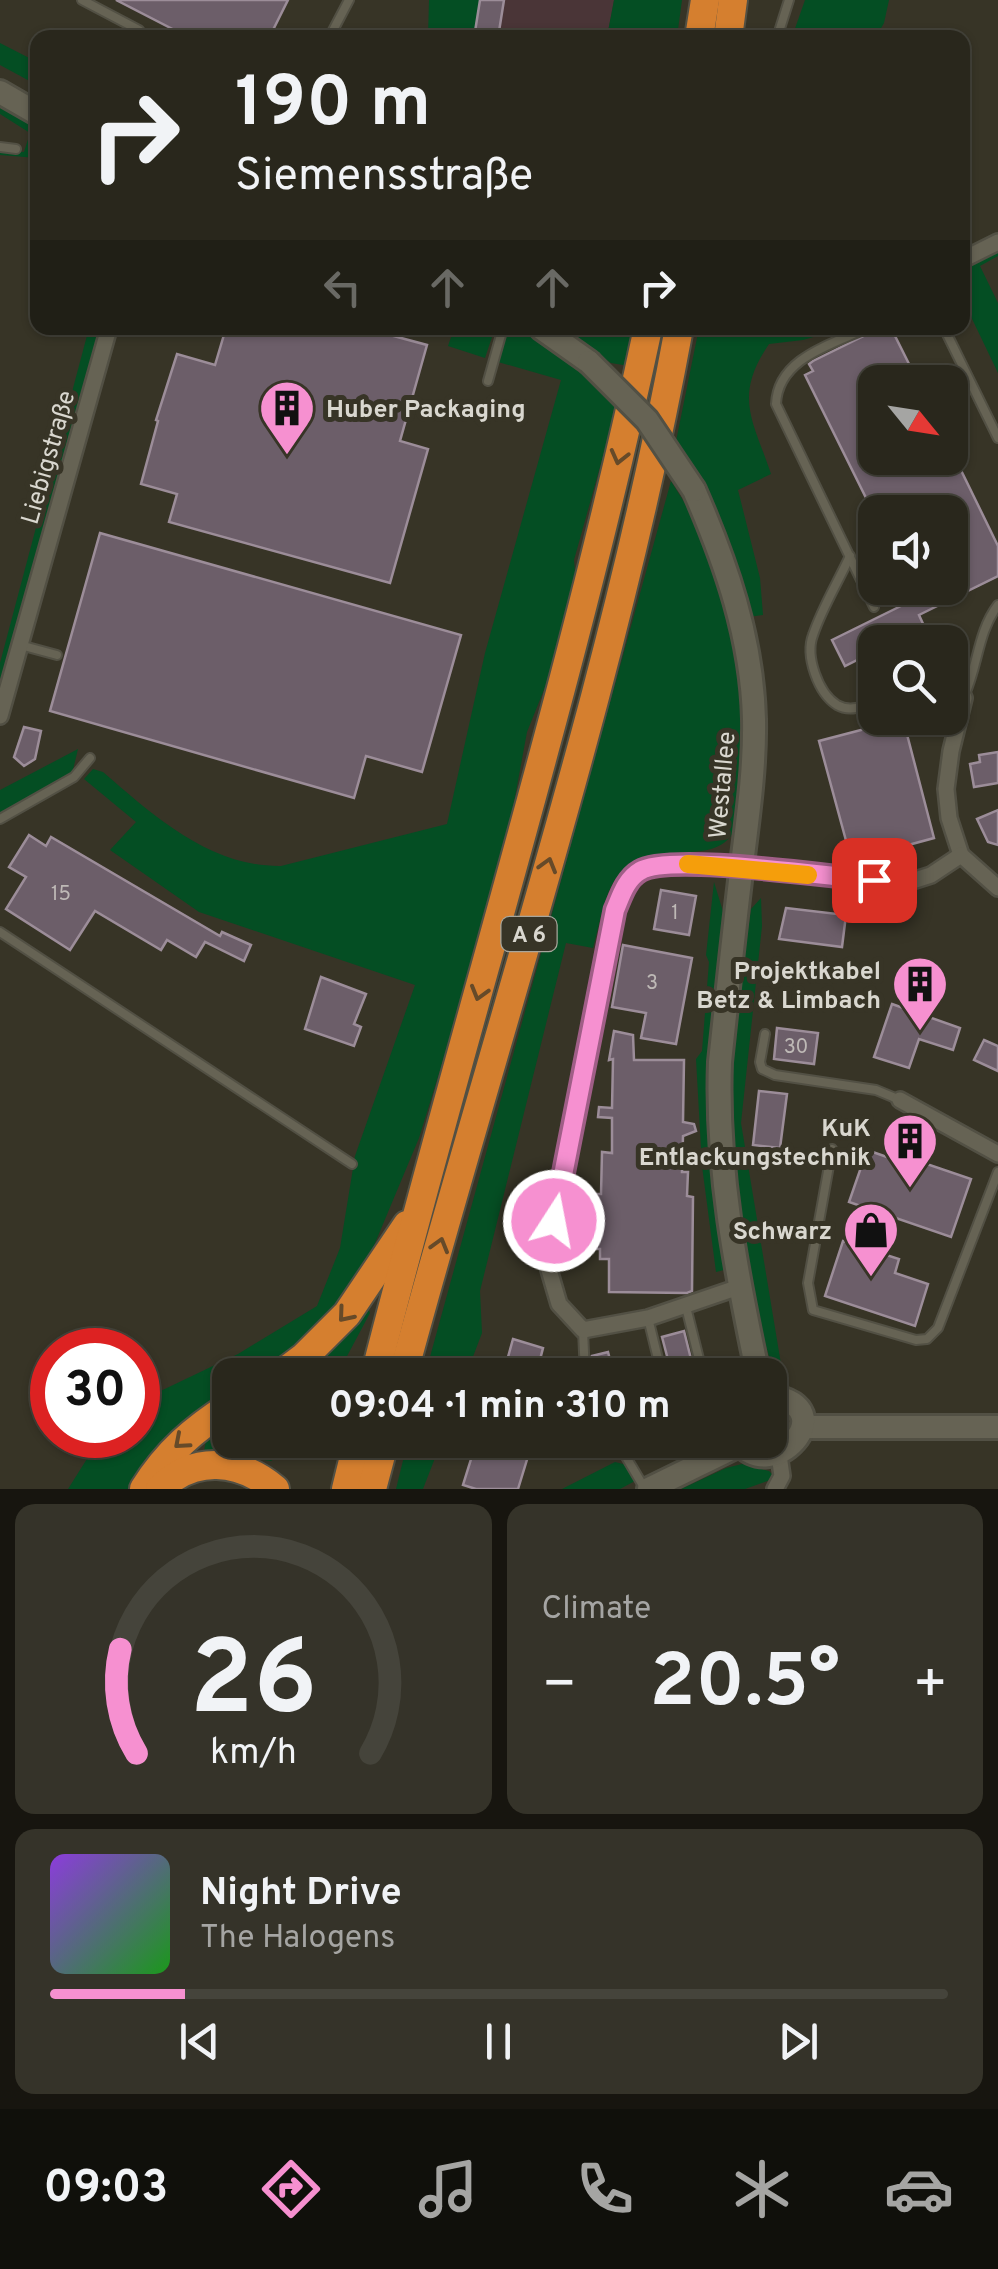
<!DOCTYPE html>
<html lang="en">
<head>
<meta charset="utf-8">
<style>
	body { margin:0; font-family:Overpass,sans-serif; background:#353329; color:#f1f3f6; height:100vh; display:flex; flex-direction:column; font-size:38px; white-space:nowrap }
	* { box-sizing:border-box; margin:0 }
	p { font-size:32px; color:#a5a5a3 }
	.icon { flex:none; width:55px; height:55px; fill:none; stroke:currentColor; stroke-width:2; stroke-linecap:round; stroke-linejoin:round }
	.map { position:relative; height:1489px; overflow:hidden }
	.details { display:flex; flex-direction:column; gap:15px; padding:15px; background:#17150f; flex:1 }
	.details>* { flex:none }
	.top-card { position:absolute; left:30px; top:30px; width:940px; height:305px; border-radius:20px; box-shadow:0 2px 8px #0004,0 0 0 2px #45443b; background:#29271c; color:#f1f3f6; overflow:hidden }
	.needle { width:65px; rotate:120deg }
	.controls { position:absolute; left:858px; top:365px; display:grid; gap:20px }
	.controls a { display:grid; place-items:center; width:110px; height:110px; border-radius:20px; background:#29271c; box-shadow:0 2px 8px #0004,0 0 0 2px #45443b; font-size:50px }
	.speed { position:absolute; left:30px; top:1328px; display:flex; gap:20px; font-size:50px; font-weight:700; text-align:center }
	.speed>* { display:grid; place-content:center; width:130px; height:130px; border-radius:50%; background:#29271c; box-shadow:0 2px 8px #0004,0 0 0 2px #45443b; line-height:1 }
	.speed .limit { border:15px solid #d22; background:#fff; color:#111 }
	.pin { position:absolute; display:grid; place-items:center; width:85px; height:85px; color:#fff; margin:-42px; border-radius:20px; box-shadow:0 5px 15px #0006 }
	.me { position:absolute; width:110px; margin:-55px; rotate:11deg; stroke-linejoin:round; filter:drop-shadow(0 0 8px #0008) }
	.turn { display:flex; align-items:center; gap:35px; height:210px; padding:0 40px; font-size:45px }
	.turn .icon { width:130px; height:130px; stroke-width:2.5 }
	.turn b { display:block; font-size:70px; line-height:85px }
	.lanes { display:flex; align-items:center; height:95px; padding:0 40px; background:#0003; justify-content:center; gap:50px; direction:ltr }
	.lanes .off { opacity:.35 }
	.big { font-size:75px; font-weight:700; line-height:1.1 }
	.details .tile { flex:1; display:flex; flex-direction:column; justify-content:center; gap:15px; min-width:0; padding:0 35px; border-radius:20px; background:#353329 }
	.details .dial { align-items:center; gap:0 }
	.dial svg { height:260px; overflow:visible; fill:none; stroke:#45443b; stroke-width:7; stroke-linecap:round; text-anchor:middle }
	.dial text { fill:#f1f3f6; stroke:none }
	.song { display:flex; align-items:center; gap:30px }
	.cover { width:120px; height:120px; border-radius:15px; background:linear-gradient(135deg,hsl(270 70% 55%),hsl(120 70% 35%)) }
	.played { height:10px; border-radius:5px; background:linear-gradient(90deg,#f690d0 15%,#45443b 15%) }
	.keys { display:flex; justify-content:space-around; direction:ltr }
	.heat { display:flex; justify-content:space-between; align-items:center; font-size:55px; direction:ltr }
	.details .tiles { flex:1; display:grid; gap:15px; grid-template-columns:1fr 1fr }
	.tile:last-child { grid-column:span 2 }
	.trip { position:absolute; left:212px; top:1358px; width:575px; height:100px; border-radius:20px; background:#29271c; box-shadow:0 2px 8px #0004,0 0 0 2px #45443b; font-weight:700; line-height:100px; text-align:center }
	.tab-bar { display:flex; height:160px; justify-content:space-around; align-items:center; background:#10100b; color:#a5a5a3 }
	.tab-bar .icon { width:70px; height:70px }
	.tab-bar .on { color:#f690d0 }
	.tab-bar b { font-size:45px; color:#f1f3f6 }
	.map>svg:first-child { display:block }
	.commercial { fill:#4a3537 }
	.green { fill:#044e23 }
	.building { fill:#6c5e69; stroke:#9c8d99; stroke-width:2.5 }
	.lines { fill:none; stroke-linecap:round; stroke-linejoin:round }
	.lane-casing { stroke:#525044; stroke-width:12 }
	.street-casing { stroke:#525044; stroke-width:20 }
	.secondary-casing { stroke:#525044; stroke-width:28 }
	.highway-casing { stroke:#525044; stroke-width:32 }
	.lane { stroke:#666354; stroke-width:8 }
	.street { stroke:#666354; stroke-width:15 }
	.secondary { stroke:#666354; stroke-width:22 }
	.highway { stroke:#d57f2f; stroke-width:28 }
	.secondary-bridge-casing { stroke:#525044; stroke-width:28; stroke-linecap:butt }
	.secondary-bridge { stroke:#666354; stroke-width:22 }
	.oneway { stroke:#664a29 }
	.route-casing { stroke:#a05e87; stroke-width:25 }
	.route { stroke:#f690d0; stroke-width:18 }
	.slow { stroke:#f59e0b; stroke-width:18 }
	.labels { text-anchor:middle; stroke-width:10; stroke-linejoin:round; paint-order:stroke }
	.number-label { font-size:20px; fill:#beb9b6 }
	.shield { fill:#373426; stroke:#a8a69c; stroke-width:2.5 }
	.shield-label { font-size:22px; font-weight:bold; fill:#d9d7cf }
	.poi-label { font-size:25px; font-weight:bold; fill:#d9d7cf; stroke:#373426; text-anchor:end }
	.street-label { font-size:25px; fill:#d9d7cf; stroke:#373426 }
</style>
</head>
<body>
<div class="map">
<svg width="998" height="1489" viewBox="0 0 998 1489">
	<rect width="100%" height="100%" fill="#373426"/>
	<path class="commercial" d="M 480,0 L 614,0 L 607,37 L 475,38 Z"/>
	<g class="green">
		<path d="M 429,0 L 480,0 L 474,37 L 428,38 Z"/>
		<path d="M 614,0 L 682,0 L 677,37 L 607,37 Z"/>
		<path d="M 805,0 L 889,0 L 884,23 L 876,37 L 792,37 Z"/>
		<path d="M 0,43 L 37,62 L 37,85 L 0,65 Z"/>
		<path d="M 0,101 L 37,124 L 37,158 L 0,155 L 0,150 L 24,152 L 30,133 L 0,114 Z"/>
		<path d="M 998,242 L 998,256 L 980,266 L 998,303 L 998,373 L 963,300 L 963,260 Z"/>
		<path d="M 89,328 L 102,328 L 0,693 L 0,663 Z"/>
		<path d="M 454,328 L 495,328 L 485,358 L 448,346 Z"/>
		<path d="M 508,328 C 554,328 589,374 617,406 L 574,560 L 578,605 L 527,732 L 501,873 L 419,1138 L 373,1248 L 334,1306 L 305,1339 L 271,1365 L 253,1375 L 230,1375 L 230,1388 C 188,1412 158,1448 134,1489 L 68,1489 L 102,1435 L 138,1435 L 138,1406 L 148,1397 L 238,1354 L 317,1306 L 340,1248 L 355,1156 L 415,985 L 199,912 L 110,850 L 136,822 L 84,779 L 93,769 L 103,772 C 154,816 210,867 281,866 L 447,824 L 485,653 L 561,380 L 498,362 Z"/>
		<path d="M 557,328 L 637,328 L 629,366 L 611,363 Z"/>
		<path d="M 699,328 L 845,328 L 803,340 L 769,344 C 733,397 753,420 771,474 L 738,490 L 760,578 L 763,615 L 740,618 L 673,456 Z"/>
		<path d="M 671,481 C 680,496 691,512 699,528 C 745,617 749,729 736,826 C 719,874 649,831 615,880 C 603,898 599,928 593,948 L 566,943 L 480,1291 L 482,1333 L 466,1375 L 425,1375 Z"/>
		<path d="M 78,749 L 72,774 L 0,814 L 0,790 Z"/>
		<path d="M 714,882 L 725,918 L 728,1269 L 716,1272 L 702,1166 L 696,1059 L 702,1051 L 709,962 L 706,955 Z"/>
		<path d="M 761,898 L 762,926 L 741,1123 L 782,1370 L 773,1370 L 748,1284 L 748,1257 L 739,1201 L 730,1179 L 730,1065 L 751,909 Z"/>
		<path d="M 366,1303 L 370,1313 L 337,1375 L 299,1375 L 336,1345 Z"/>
		<path d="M 230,1423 L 230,1440 L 301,1440 L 271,1461 L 204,1451 L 206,1441 Z"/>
		<path d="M 408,1440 L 442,1440 L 423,1489 L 396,1489 Z"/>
		<path d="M 615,1462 L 627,1465 L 635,1481 L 620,1489 L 562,1489 Z"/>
		<path d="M 742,1464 L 769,1471 L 773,1475 L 770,1480 L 745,1489 L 681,1489 L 726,1468 Z"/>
	</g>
	<g class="building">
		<path d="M 116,0 L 288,0 L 269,38 L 190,38 Z"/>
		<path d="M 480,0 L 504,0 L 498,38 L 474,38 Z"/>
		<path d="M 226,328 L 364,328 L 427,345 L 400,441 L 428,449 L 390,583 L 169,522 L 177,494 L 141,484 L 158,421 L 156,420 L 177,354 L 215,365 Z"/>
		<path d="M 880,328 L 885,328 L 889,334 L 893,332 L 918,382 L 875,382 L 875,458 L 955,458 L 998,546 L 998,576 L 919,615 L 924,626 L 892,642 L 875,642 L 875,651 L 845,666 L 832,640 L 915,599 L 910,588 L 950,588 L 950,512 L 873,512 L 805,375 L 813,371 L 809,364 L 813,361 Z"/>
		<path d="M 100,533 L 461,635 L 422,772 L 366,756 L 354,798 L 50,711 Z"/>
		<path d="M 903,719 L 934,838 L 901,847 L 903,856 L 888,860 L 885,850 L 851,859 L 819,741 Z"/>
		<path d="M 24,727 L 41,731 L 35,759 L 24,766 L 14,757 Z"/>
		<path d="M 998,752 L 998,783 L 974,787 L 970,764 L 980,762 L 979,755 Z"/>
		<path d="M 998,810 L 998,845 L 988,842 L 977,819 Z"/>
		<path d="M 29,835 L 46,846 L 51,837 L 220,936 L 222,932 L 251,945 L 244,961 L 205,942 L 196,957 L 167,940 L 161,950 L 95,911 L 70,950 L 6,909 L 26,877 L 9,867 Z"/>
		<path d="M 661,890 L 696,896 L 689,935 L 654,929 Z"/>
		<path d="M 786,908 L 846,915 L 842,947 L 779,939 Z"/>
		<path d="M 623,945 L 692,958 L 676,1044 L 641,1038 L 646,1013 L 612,1007 Z"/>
		<path d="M 321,977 L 366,994 L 354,1024 L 361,1027 L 354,1046 L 305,1029 Z"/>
		<path d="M 892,1004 L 960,1028 L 953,1050 L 919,1039 L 909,1068 L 874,1057 Z"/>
		<path d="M 777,1028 L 818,1033 L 814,1064 L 774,1059 Z"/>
		<path d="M 614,1031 L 633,1035 L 634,1060 L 684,1060 L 683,1122 L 694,1124 L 696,1131 L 683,1136 L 682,1172 L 688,1172 L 687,1196 L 693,1197 L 692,1291 L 687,1293 L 609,1292 L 609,1259 L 600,1259 L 600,1249 L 590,1249 L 590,1236 L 580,1235 L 580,1194 L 601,1194 L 602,1152 L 612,1153 L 612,1118 L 598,1117 L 599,1107 L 612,1108 L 613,1059 L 609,1060 Z"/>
		<path d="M 984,1040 L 998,1046 L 998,1071 L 974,1060 Z"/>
		<path d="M 759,1091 L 787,1094 L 780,1148 L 753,1145 Z"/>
		<path d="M 867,1150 L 921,1169 L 924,1163 L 971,1179 L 951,1237 L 849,1202 Z"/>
		<path d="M 843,1241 L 899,1259 L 895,1273 L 928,1284 L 915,1326 L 825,1296 Z"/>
		<path d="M 684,1331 L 695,1375 L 672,1375 L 662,1337 Z"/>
		<path d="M 513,1339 L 543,1348 L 536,1375 L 503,1375 Z"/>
		<path d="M 608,1352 L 614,1375 L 597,1375 L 592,1356 Z"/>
		<path d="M 477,1440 L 533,1440 L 518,1489 L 476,1489 L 463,1485 Z"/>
	</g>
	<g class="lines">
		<g class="lane-casing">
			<g id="lane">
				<path d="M 82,0 L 139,30 L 145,38"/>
				<path d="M 329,38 L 349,0"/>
				<path d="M 777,38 L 789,0"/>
				<path d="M 0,147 L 16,149"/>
				<path d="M 867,328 C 831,345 778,358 776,404 L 874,607"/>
				<path d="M 944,328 L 998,438"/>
				<path d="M 488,381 L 503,328"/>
				<path d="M 850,556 C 838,582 822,608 813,635 C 805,656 818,693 837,705 C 849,712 863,707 875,702"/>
				<path d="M 20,645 L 57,655"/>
				<path d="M 965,694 C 978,665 978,631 998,605"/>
				<path d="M 0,819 L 74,777 L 90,758"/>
				<path d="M 0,932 L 352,1164"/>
				<path d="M 765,1034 L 760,1062 L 762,1069 L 775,1075 L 876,1090 L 900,1100"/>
				<path d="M 832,1149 L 808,1283 L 813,1310 L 916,1340 L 927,1339 L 938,1328 L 998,1172"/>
				<path d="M 686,1307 L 703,1375"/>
				<path d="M 648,1318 L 662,1375"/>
				<path d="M 583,1330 L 585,1375"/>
				<path d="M 616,1440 L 645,1489"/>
			</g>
		</g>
		<g class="street-casing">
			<g id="street">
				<path d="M 962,260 L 998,242"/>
				<path d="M 958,685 L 964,698 L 951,751 L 946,789 L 949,818 L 961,855"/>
				<path d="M 0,716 L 109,328"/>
				<path d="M 900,1100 L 998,1154"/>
				<path d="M 739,1287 L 648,1318 L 583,1330 L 559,1304 L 547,1263 L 615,910 C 630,875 636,868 674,863 L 906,883 L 931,875 L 961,855 L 998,888"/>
				<path d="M 775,1489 L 782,1476 L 780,1462"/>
			</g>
		</g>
		<g class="secondary-casing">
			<g id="secondary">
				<path d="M 0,92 L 38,114"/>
				<path d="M 541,328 L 589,362"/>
				<path d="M 694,490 C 726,563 752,638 754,719 C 755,767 748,816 742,864 C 734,930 727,996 720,1062 C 716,1169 736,1271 758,1375"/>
				<path d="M 803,1427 L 998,1427"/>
				<path d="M 737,1440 C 770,1489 847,1407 770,1396"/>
				<path d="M 649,1489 L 739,1445"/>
			</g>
		</g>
		<g class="highway-casing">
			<g id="highway">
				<path d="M 699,38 L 705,0"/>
				<path d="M 728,38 L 733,0"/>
				<path d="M 280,1375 L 304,1357 L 347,1314 L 407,1225"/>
				<path d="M 375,1375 C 464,1025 573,681 648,328"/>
				<path d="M 403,1375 C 497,1027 614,683 679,328"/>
				<path d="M 144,1489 C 167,1452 194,1429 230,1406"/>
				<path d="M 160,1489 C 194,1455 239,1459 275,1489"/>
				<path d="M 346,1489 L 358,1440"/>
				<path d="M 372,1489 L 385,1440"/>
			</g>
		</g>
		<use href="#lane" class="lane"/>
		<use href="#street" class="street"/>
		<use href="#secondary" class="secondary"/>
		<use href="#highway" class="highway"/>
		<g class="secondary-bridge-casing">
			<path id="secondary-bridge" d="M 589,362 L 647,420 L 694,490"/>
		</g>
		<use href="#secondary-bridge" class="secondary-bridge"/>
	</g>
	<defs><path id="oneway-chevron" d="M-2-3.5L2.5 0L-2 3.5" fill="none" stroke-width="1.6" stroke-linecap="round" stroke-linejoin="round" transform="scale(2.5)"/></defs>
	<g class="oneway">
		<use href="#oneway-chevron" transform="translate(619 457) rotate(104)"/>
		<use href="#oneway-chevron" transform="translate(548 865) rotate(-74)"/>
		<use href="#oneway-chevron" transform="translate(479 993) rotate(106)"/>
		<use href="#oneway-chevron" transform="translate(440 1245) rotate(-74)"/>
		<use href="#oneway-chevron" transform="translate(345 1315) rotate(130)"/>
		<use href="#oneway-chevron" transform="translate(181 1442) rotate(139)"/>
	</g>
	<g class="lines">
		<g class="route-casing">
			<path id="route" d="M 554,1221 L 615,910 C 621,896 626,879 640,871 C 669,853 831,877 874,880"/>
		</g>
		<use href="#route" class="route"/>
		<path class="slow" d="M 688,864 L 808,875"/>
	</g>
	<defs>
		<g id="building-pin" transform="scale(2.875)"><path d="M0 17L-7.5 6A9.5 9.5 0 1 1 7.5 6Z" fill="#f690d0" stroke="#373426"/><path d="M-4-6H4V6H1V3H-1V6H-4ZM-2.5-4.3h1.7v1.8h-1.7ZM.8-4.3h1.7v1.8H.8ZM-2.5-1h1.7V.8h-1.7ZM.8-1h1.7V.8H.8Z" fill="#111"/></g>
		<g id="shop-pin" transform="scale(2.875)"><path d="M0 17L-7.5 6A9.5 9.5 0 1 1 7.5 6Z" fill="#f690d0" stroke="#373426"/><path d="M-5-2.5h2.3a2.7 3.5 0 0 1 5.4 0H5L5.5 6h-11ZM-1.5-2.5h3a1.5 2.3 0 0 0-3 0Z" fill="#111"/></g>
	</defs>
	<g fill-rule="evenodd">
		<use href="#building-pin" x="287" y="408"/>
		<use href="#building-pin" x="920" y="984"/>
		<use href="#building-pin" x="910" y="1141"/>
		<use href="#shop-pin" x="871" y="1230"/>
	</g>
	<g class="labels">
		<g class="number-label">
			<text x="61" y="900">15</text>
			<text x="675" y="919">1</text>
			<text x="652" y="989">3</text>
			<text x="796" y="1053">30</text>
		</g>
		<rect class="shield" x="501.5" y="917" width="55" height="34" rx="8"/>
		<g class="shield-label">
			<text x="529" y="942">A 6</text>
		</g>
		<g class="poi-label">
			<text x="326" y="417" text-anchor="start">Huber Packaging</text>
			<text x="881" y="979">Projektkabel<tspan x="881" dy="29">Betz &amp; Limbach</tspan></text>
			<text x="871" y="1136">KuK<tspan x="871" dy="29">Entlackungstechnik</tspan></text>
			<text x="832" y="1239">Schwarz</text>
		</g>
		<g class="street-label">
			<text transform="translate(47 457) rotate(-74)" y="9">Liebigstraße</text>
			<text transform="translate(721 785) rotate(-85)" y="9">Westallee</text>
		</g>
	</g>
</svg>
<div class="controls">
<a><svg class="needle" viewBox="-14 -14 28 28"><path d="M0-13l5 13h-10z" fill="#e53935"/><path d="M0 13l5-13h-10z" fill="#a5a5a3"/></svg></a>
<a><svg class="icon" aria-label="sound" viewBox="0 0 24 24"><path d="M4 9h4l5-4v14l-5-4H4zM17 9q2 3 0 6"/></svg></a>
<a><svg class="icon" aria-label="search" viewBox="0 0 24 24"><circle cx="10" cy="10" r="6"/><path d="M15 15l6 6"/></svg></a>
</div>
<div class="speed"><div class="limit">30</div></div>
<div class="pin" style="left:874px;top:880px;background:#d93025"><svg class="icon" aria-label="arrive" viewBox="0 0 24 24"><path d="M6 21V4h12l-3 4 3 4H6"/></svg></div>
<svg class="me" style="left:554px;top:1221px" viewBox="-20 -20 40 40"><circle r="17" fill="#f690d0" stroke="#fff" stroke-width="3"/><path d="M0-11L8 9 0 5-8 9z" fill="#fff"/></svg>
<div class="trip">09:04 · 1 min · 310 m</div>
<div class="top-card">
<div class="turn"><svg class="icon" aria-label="right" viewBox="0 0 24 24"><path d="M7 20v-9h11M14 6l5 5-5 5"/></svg><div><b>190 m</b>Siemensstraße</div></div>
<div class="lanes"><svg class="icon off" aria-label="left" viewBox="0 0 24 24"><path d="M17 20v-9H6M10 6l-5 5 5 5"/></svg><svg class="icon off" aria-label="ahead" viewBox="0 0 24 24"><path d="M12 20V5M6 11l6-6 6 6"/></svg><svg class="icon off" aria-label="ahead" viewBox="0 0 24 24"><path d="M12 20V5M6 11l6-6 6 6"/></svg><svg class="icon" aria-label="right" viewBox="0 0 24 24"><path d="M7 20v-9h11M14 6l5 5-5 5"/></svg></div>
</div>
</div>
<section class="details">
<div class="tiles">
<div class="tile dial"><svg viewBox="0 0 100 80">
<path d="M14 69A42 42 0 1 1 86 69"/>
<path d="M14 69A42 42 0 0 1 9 37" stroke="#f690d0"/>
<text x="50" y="56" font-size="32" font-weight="700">26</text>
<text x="50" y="72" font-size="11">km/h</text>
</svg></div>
<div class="tile"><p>Climate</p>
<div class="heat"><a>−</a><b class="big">20.5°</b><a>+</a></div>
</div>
<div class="tile">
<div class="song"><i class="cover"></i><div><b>Night Drive</b><p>The Halogens</p></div></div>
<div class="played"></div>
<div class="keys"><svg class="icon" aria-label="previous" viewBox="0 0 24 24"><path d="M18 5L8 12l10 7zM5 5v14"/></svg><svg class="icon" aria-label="pause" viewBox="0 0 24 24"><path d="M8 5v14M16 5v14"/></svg><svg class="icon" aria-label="next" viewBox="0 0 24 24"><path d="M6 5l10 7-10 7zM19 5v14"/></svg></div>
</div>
</div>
</section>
<nav class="tab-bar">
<b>09:03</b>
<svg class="icon on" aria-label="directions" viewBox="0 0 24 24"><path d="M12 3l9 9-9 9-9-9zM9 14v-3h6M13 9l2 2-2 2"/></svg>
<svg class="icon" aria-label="music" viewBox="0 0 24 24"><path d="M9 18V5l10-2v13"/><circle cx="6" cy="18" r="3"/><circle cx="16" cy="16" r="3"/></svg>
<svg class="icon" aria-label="phone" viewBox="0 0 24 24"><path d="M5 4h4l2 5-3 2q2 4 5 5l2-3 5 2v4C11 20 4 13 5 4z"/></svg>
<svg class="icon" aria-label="climate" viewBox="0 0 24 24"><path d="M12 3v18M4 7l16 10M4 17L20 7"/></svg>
<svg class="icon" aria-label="car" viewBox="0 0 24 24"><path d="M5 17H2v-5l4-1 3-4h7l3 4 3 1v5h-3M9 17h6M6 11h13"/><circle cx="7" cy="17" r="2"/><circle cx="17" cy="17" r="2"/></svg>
</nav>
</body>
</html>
